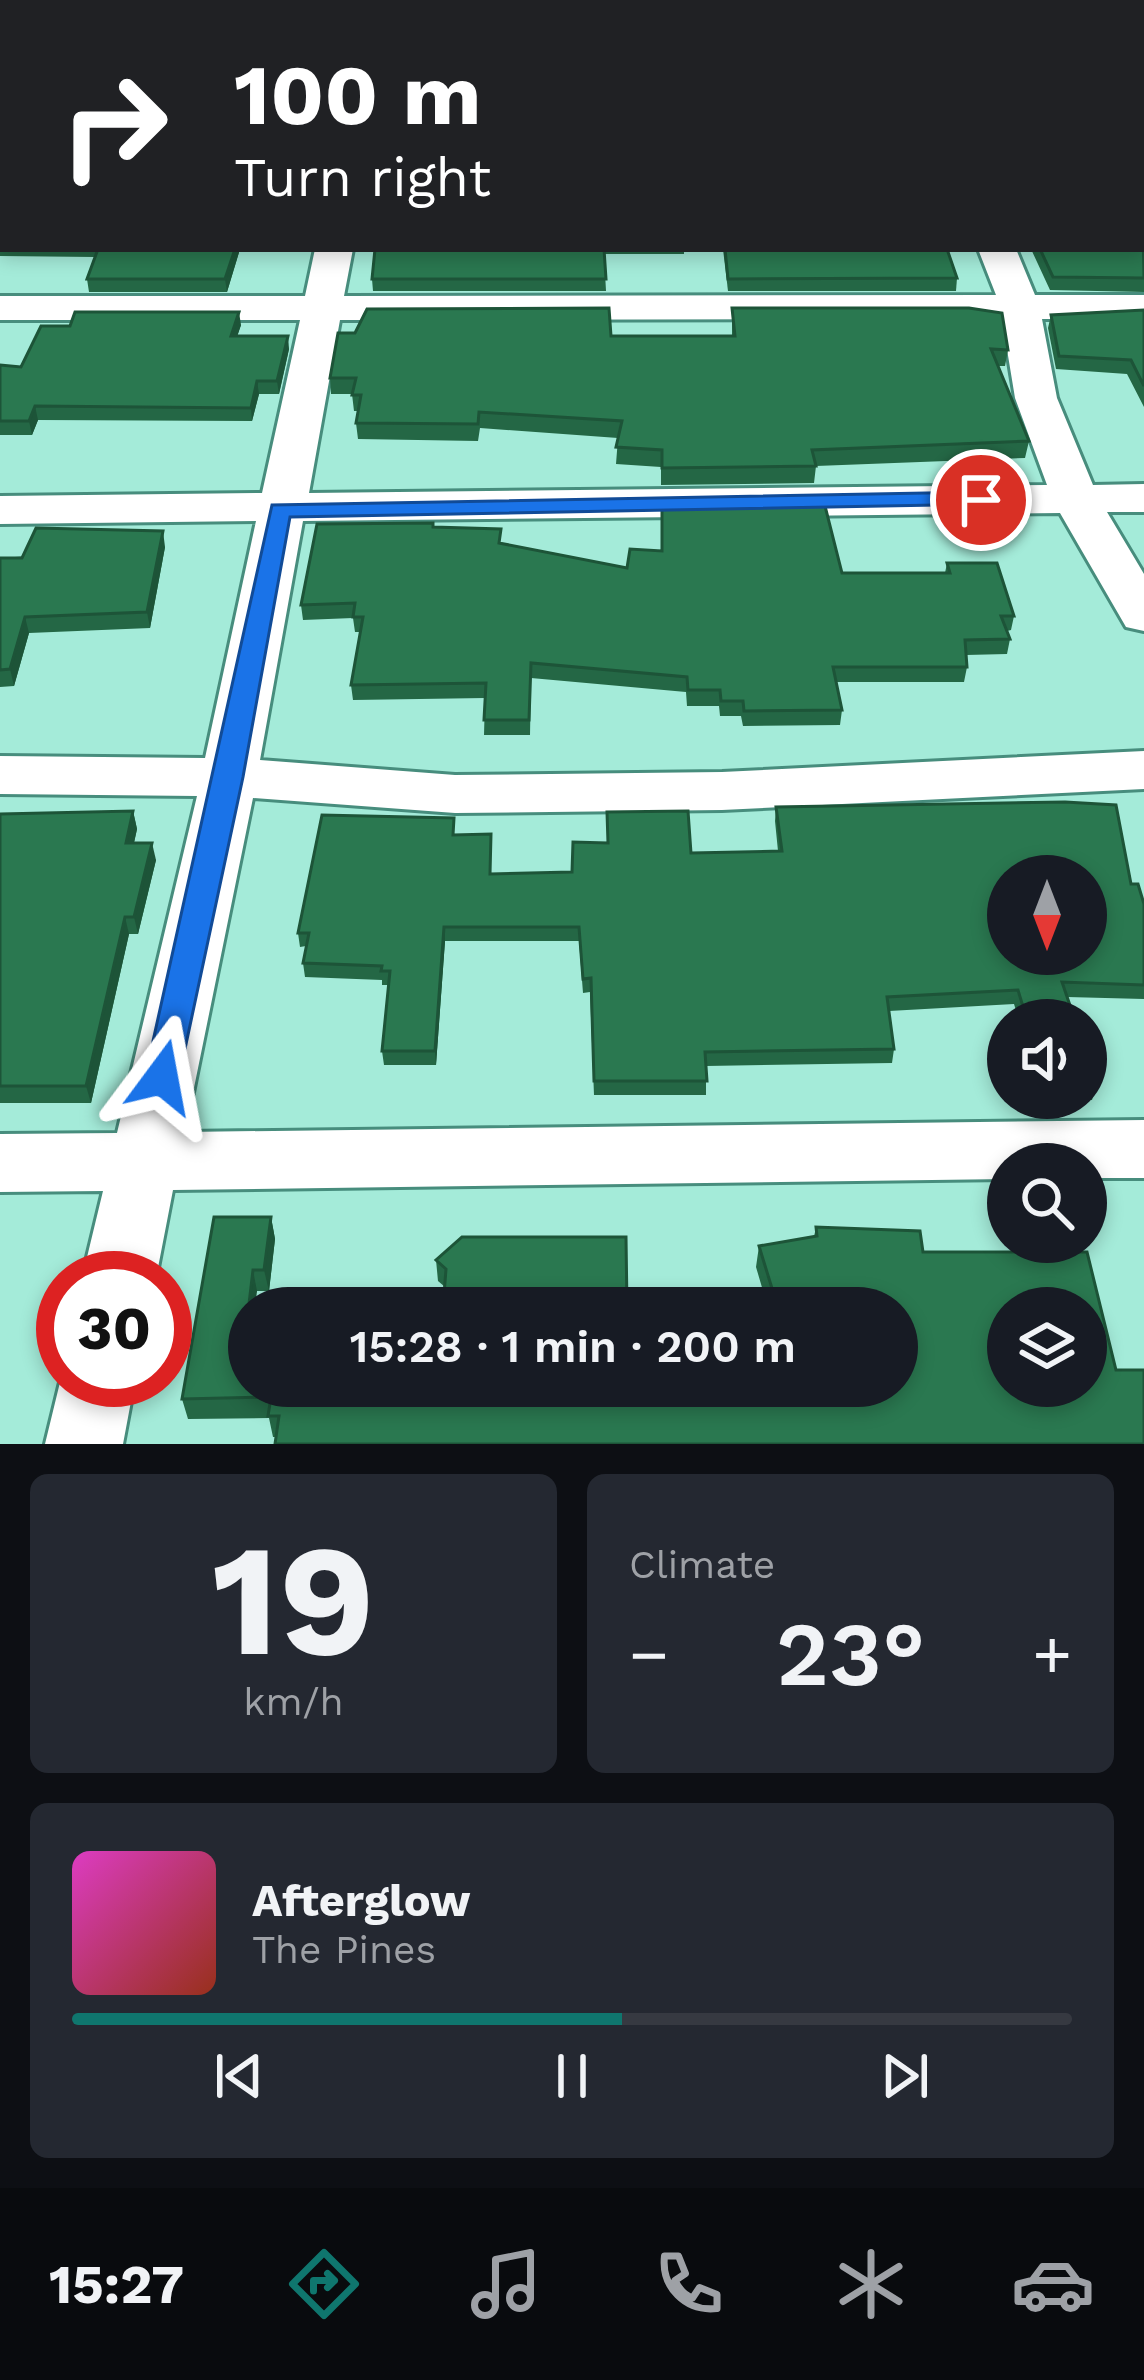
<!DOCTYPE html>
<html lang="en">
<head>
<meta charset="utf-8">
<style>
	body { margin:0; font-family:"Work Sans",sans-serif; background:#242831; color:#f1f3f6; height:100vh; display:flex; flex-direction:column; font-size:45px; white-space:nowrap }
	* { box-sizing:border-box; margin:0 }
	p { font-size:39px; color:#9ea1a6 }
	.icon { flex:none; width:66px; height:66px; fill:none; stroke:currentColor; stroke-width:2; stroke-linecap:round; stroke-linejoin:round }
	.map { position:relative; height:1444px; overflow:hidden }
	.panel { display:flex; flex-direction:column; gap:30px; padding:30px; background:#0d0f14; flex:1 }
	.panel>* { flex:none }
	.banner { position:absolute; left:0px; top:0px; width:1146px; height:252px; box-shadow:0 6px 18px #0003; background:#202124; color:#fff; overflow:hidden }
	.needle { width:78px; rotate:180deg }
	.buttons { position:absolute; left:987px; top:855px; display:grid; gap:24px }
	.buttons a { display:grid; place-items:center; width:120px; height:120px; border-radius:50%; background:#171b24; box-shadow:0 6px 18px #0003; font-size:60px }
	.speed { position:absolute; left:36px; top:1251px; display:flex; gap:24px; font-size:60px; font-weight:700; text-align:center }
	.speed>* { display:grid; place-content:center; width:156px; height:156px; border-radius:50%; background:#171b24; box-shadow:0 6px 18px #0003; line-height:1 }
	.speed .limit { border:18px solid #d22; background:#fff; color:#111 }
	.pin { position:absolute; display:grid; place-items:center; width:102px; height:102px; color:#fff; margin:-51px; border:6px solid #fff; border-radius:50%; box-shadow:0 3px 12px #0007 }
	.me { position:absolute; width:132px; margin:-66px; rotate:13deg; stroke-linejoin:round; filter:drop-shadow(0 0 9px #0008) }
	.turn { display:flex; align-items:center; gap:42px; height:252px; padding:0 36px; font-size:54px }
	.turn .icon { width:156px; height:156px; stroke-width:2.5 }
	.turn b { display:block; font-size:84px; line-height:102px }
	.big { font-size:90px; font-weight:600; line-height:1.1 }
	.panel .tile { flex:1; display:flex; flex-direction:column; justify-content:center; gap:18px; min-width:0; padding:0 42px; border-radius:18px; background:#242831 }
	.panel .dial { align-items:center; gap:0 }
	.dial b { font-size:156px; line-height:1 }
	.song { display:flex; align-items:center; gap:36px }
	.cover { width:144px; height:144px; border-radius:18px; background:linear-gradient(135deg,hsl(310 70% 55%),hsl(10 70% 35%)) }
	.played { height:12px; border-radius:6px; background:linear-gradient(90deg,#0f766e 55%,#363941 55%) }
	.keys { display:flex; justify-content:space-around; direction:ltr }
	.heat { display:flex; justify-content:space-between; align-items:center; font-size:66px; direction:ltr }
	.panel .tiles { flex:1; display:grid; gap:30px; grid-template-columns:1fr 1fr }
	.tile:last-child { grid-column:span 2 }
	.trip { position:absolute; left:228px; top:1287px; width:690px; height:120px; border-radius:60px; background:#171b24; box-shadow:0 6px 18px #0003; font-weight:600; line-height:120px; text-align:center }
	.menu { display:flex; height:192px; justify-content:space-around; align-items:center; background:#090b0e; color:#9ea1a6 }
	.menu .icon { width:84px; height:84px }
	.menu .current { color:#0f766e }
	.menu b { font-size:54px; color:#f1f3f6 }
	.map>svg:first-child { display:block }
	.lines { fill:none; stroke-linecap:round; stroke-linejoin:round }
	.street-casing { stroke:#478d7d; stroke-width:6 }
	.street { fill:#fff; fill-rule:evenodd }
	.wall { fill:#246745 }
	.shaded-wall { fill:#1d5438 }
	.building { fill:#2a7850; stroke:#1d5438; stroke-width:3; fill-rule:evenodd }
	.route { fill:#1a73e8; stroke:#114b97; stroke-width:3 }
</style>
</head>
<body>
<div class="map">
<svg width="1144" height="1444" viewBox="0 0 1144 1444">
	<rect width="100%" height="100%" fill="#a4ebd9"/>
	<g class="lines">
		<g class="street-casing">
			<g id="street">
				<path d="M 885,0 L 915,0 L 916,3 L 886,3 Z"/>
				<rect x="1143" y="48" width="1" height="18"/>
				<rect x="1143" y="157" width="1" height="20"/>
				<path d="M 315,249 L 353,249 L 344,296 L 996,295 L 978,249 L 1016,249 L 1035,295 L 1144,295 L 1144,319 L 1042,319 L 1057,398 L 1093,485 L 1144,484 L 1144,512 L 1107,512 L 1144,574 L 1144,631 L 1126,627 L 1060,513 L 303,521 L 260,760 L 455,775 L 722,772 L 1144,751 L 1144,789 L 722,810 L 455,813 L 253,798 L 185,1132 L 1144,1120 L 1144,1178 L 1086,1178 L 1086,1164 L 1008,1164 L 1008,1179 L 173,1190 L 156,1278 L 82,1278 L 103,1191 L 0,1192 L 0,1134 L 117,1133 L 197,796 L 0,794 L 0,756 L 205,758 L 256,521 L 0,524 L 0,496 L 262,493 L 300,320 L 0,320 L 0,296 L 305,296 ZM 1002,319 L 1015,398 L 1047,485 L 309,493 L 340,320 Z"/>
				<path d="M 63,1370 L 63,1380 L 135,1380 L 123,1444 L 45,1444 Z"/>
			</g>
		</g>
		<use href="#street" class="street"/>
	</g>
	<g class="wall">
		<path d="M 0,0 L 883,0 L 882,3 L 3,3 L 3,46 L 0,47 Z"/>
		<path d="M 917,0 L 1144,0 L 1144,44 L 1143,3 L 919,3 Z"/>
		<path d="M 3,168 L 3,249 L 240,249 L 227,292 L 89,292 L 87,279 L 95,257 L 0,256 L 0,169 Z"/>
		<path d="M 1144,229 L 1144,292 L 1050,290 L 1031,249 L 1143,249 Z"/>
		<path d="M 375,249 L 684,249 L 684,254 L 604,254 L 606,291 L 373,291 L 372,279 Z"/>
		<path d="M 723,249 L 947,249 L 957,278 L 956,291 L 728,291 Z"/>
		<path d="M 732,308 L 1008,350 L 1005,366 L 998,366 L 1029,441 L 1025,458 L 816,466 L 814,483 L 661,485 L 661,467 L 616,464 L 618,438 L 480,428 L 478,441 L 358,439 L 356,423 L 358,411 L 354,411 L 352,394 L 331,394 L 330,378 L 611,336 L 732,336 Z"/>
		<path d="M 1144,310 L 1144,407 L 1127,374 L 1056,369 L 1048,328 L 1051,315 Z"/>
		<path d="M 241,325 L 237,336 L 289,349 L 279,394 L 259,394 L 252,421 L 38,420 L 32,435 L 0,435 L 0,365 L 21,367 Z"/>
		<path d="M 434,527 L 501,544 L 627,568 L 842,573 L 945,573 L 947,563 L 1014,616 L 1011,630 L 1007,631 L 1010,639 L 1007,654 L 966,655 L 967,667 L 964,682 L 836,682 L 842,710 L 840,725 L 743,726 L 741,716 L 720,716 L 719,706 L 687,706 L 686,692 L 531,678 L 530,735 L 484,735 L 485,698 L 353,700 L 351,685 L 361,632 L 355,632 L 353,618 L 303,620 L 301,605 Z"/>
		<path d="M 165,547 L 150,628 L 29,633 L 14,686 L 0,687 L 0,558 Z"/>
		<path d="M 776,807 L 1131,884 L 1144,904 L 1144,999 L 1067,997 L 1075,1020 L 1019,1020 L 1014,1004 L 889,1011 L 894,1049 L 892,1063 L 706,1066 L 706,1095 L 594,1095 L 590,992 L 583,993 L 579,941 L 445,941 L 436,1065 L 384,1065 L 382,1051 L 389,985 L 382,985 L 382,980 L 305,977 L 303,963 L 306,946 L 300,947 L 298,933 L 455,835 L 491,874 L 572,872 L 691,853 L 778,851 L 775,821 Z"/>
		<path d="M 133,811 L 137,829 L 134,843 L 156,860 L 138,934 L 129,934 L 91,1103 L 0,1103 L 0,814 Z"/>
		<path d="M 1086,1055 L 1096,1086 L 1092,1100 L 1043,1102 L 1042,1098 L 1086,1098 Z"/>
		<path d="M 271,1217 L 275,1239 L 269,1291 L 257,1291 L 249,1308 L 249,1386 L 897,1386 L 897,1308 L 768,1308 L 756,1267 L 759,1246 L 814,1237 L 816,1227 L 923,1252 L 1116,1370 L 276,1437 L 273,1437 L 269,1418 L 188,1419 L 182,1399 Z"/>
		<path d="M 436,1260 L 627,1308 L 445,1287 L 438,1281 Z"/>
	</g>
	<g class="shaded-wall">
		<path d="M 235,249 L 240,249 L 227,292 L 225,279 Z"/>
		<path d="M 239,312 L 241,325 L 233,349 L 231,336 Z"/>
		<path d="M 288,336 L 289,349 L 279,394 L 277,381 Z"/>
		<path d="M 257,381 L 259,394 L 252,421 L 251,408 Z"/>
		<path d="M 35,406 L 38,420 L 32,435 L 29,421 Z"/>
		<path d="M 163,531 L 165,547 L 150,628 L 147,612 Z"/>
		<path d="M 25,617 L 29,633 L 14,686 L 10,669 Z"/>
		<path d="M 133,811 L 137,829 L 130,860 L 126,843 Z"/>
		<path d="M 152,843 L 156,860 L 138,934 L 134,917 Z"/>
		<path d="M 125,917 L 129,934 L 91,1103 L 86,1086 Z"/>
		<path d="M 444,927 L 445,941 L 436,1065 L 435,1051 Z"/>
		<path d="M 271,1217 L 275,1239 L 269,1291 L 264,1270 Z"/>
		<path d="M 253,1270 L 257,1291 L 255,1308 L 249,1308 L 249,1364 L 243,1355 Z"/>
	</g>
	<g class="building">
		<path d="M 0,0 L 860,0 L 861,3 L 3,3 L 3,46 L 0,35 Z"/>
		<path d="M 947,0 L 1144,0 L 1144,35 L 1143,3 L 950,3 Z"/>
		<path d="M 3,58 L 3,156 L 0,143 L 0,59 Z"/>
		<rect x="1143" y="58" width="1" height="82"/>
		<path d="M 3,168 L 3,244 L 0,244 L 0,169 Z"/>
		<path d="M 1143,229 L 1144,278 L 1053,277 L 1040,249 L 1143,249 Z"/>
		<path d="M 98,249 L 235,249 L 225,279 L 87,279 Z"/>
		<path d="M 375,249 L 604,249 L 606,279 L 372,279 Z"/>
		<path d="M 725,249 L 947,249 L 957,278 L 728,279 Z"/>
		<path d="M 609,308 L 611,336 L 735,336 L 732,308 L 969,308 L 1002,313 L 1008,350 L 991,349 L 1029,441 L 812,450 L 816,466 L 662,468 L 662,450 L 616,447 L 622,421 L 479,412 L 478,424 L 356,423 L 361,395 L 352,395 L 356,378 L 330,378 L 338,333 L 355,333 L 367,309 Z"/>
		<path d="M 1144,310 L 1144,386 L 1131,360 L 1059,356 L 1051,315 Z"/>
		<path d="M 75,312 L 239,312 L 231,336 L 288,336 L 277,381 L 257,381 L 251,408 L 35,406 L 29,421 L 0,421 L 0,365 L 21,367 L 41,326 L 70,326 Z"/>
		<path d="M 825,506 L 842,573 L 950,573 L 947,563 L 997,563 L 1014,616 L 1001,616 L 1010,639 L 965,640 L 967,667 L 833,667 L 842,710 L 744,711 L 743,701 L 721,701 L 720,690 L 688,690 L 687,677 L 531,663 L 529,720 L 484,720 L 486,683 L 351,685 L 363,617 L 353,617 L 355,603 L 301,605 L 317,524 L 433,523 L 433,527 L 501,529 L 499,543 L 627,568 L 630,549 L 662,551 L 662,507 Z"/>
		<path d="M 36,528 L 163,531 L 147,612 L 25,617 L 10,669 L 0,670 L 0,558 L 22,558 Z"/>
		<path d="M 1065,802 L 1116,805 L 1131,884 L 1138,884 L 1144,904 L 1144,985 L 1062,982 L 1075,1020 L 1027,1020 L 1018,990 L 887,997 L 894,1049 L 705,1052 L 707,1081 L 594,1081 L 591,978 L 583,979 L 579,927 L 444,927 L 435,1051 L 382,1051 L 390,971 L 381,971 L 382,966 L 303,963 L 309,933 L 298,933 L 322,815 L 454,818 L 453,835 L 491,834 L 490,874 L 572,872 L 573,842 L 608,843 L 607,812 L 688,811 L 691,853 L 782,851 L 776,807 ZM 1008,876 L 1086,876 L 1086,954 L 1008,954 Z"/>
		<path d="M 133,811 L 126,843 L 152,843 L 134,917 L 125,917 L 86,1086 L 0,1086 L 0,814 Z"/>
		<path d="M 1086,1055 L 1096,1086 L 1086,1087 Z"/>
		<path d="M 214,1217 L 271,1217 L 264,1270 L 253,1270 L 243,1355 L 249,1355 L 249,1386 L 897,1386 L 897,1308 L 778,1308 L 759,1246 L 817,1236 L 816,1227 L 920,1231 L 923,1252 L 1087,1252 L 1116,1370 L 1144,1370 L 1144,1444 L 275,1444 L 279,1416 L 268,1416 L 271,1397 L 182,1399 ZM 1008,1308 L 1086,1308 L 1086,1386 L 1008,1386 Z"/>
		<path d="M 462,1237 L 626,1237 L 627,1308 L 443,1308 L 446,1269 L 436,1260 Z"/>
	</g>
	<path class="route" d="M 981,492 L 990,495 L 990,504 L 290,517 L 243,777 L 179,1077 L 174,1087 L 150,1087 L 145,1077 L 272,505 Z"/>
</svg>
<div class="buttons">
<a><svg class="needle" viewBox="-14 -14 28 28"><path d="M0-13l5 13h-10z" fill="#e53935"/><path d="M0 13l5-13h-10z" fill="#9ea1a6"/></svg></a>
<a><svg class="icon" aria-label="sound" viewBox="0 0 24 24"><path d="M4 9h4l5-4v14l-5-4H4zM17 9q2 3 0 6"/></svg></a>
<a><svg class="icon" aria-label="search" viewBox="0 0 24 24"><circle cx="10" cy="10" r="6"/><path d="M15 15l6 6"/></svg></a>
<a><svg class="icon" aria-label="layers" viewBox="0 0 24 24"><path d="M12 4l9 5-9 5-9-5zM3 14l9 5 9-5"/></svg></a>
</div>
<div class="speed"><div class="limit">30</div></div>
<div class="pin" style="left:981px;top:500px;background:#d93025"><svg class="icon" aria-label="arrive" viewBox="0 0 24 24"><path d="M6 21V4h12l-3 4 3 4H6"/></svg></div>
<svg class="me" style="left:162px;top:1077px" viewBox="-20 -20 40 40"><path d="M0-17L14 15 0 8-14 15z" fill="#1a73e8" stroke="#fff" stroke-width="4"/></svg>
<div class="trip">15:28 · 1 min · 200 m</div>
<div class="banner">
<div class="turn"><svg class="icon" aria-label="right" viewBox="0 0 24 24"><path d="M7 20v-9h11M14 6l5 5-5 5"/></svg><div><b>100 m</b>Turn right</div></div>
</div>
</div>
<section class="panel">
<div class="tiles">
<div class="tile dial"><b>19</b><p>km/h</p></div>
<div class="tile"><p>Climate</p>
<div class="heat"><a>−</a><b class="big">23°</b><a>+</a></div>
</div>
<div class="tile">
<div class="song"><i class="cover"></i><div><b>Afterglow</b><p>The Pines</p></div></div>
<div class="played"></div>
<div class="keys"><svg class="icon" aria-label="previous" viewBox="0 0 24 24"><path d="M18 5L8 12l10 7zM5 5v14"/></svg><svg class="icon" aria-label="pause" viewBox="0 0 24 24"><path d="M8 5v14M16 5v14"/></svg><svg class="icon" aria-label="next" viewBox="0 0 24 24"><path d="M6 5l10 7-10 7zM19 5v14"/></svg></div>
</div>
</div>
</section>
<nav class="menu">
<b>15:27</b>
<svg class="icon current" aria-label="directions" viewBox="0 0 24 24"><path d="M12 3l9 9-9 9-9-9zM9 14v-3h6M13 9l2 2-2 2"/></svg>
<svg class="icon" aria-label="music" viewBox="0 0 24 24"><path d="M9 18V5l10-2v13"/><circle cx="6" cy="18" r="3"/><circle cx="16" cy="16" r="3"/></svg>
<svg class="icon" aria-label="phone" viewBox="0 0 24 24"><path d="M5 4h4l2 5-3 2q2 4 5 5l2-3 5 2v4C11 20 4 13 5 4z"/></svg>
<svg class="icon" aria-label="climate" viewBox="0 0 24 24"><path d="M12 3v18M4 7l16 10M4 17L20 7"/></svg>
<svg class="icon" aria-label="car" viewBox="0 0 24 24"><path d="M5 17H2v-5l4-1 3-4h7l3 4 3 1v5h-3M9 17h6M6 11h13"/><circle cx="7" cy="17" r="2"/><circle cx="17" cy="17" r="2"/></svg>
</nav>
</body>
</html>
